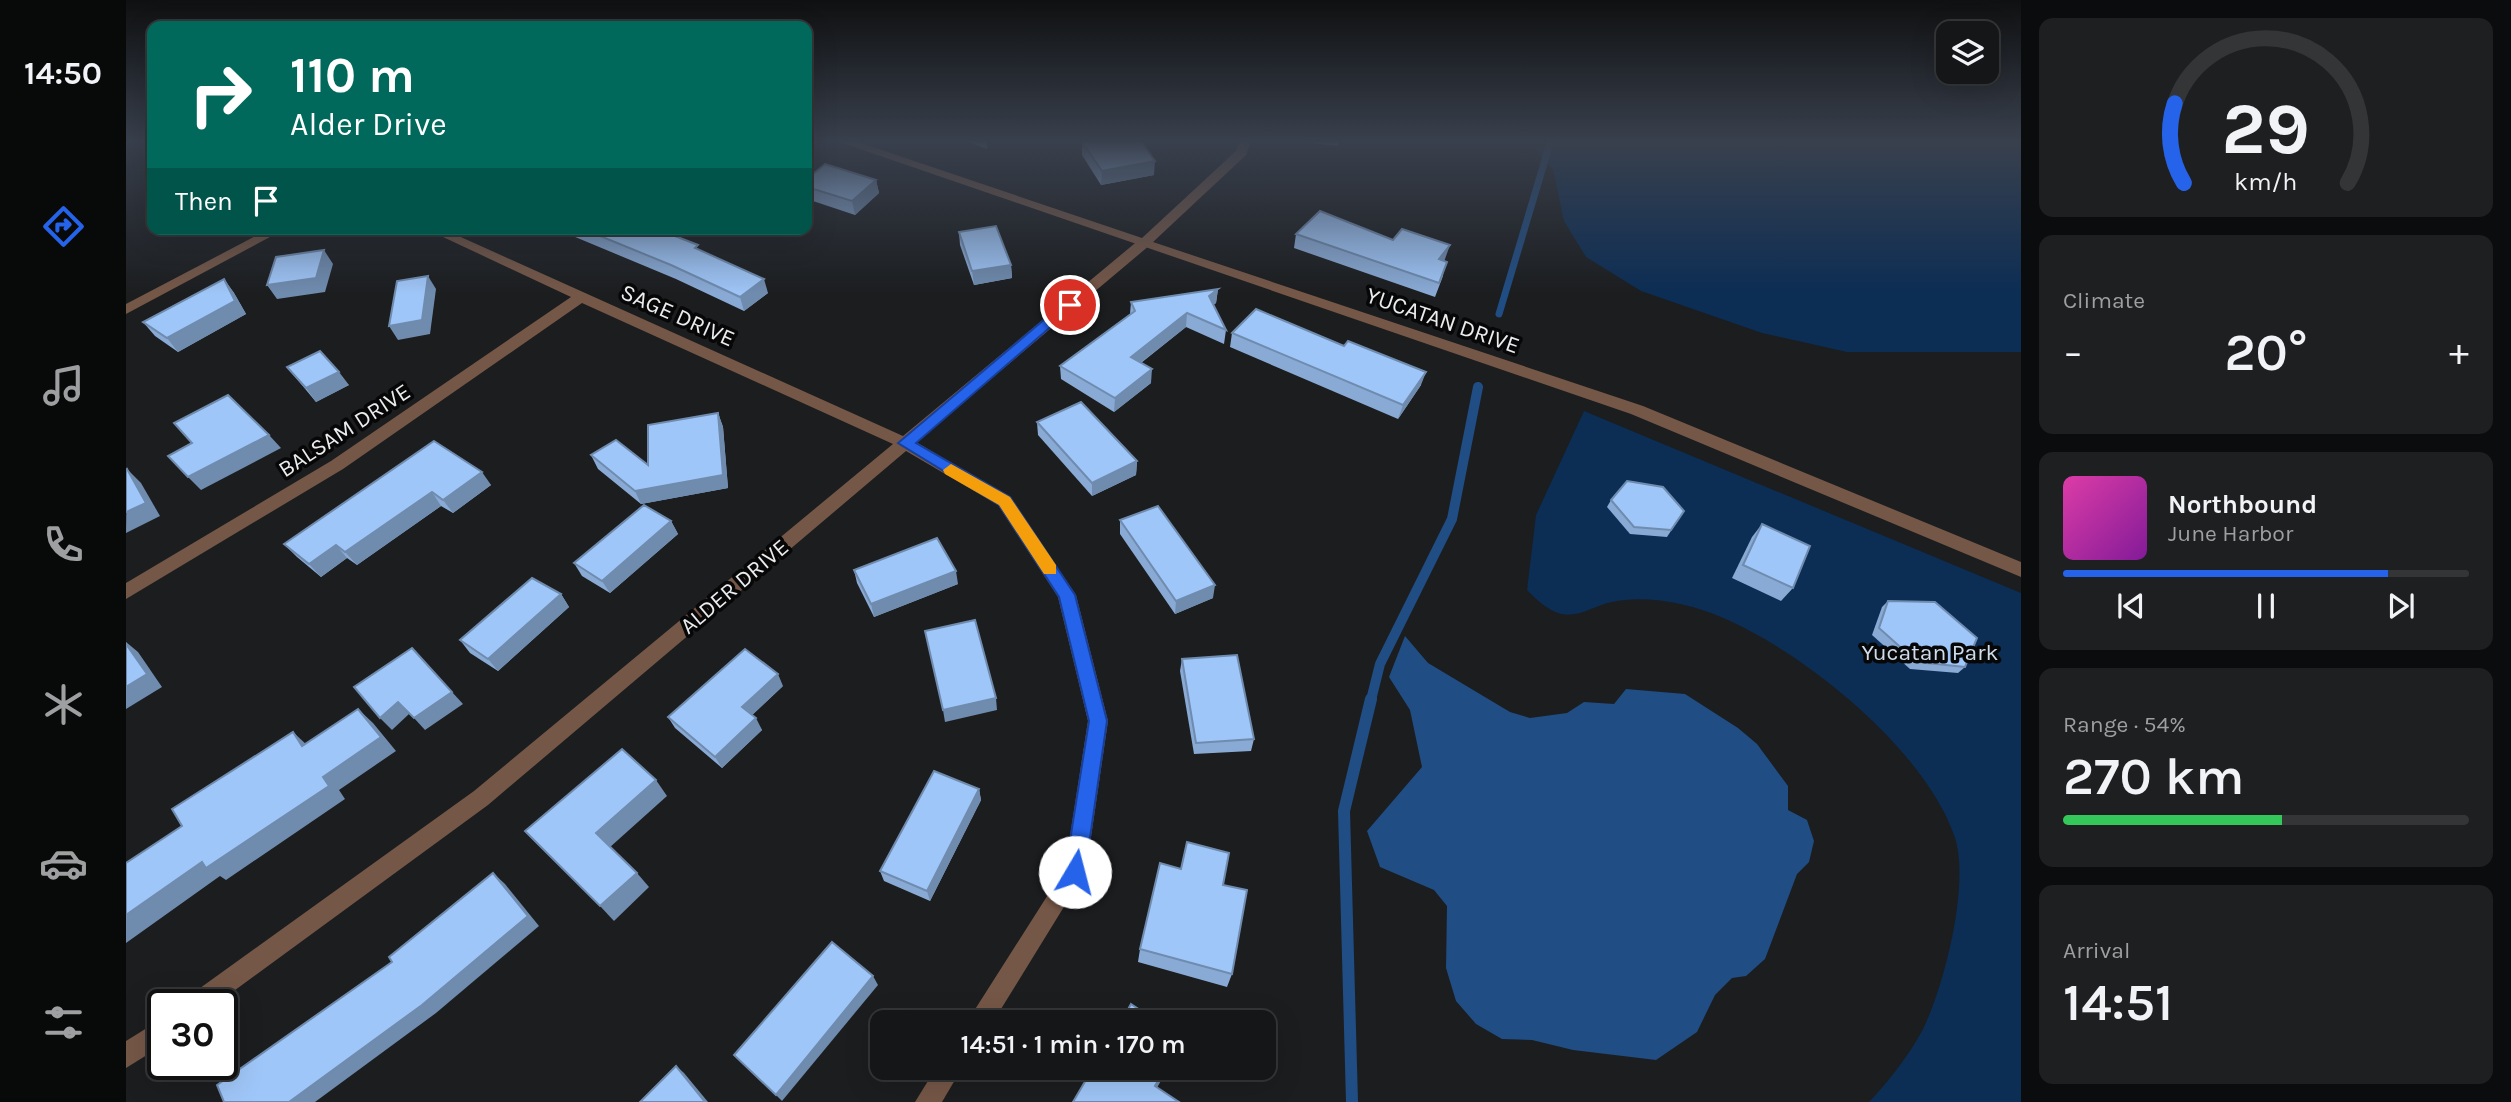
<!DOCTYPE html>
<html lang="en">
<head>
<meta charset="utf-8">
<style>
	body { margin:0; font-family:Karla,sans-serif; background:#1d1f20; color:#f1f3f6; height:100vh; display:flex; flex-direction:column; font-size:26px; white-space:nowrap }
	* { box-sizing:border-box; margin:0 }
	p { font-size:23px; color:#9d9fa1 }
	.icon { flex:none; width:38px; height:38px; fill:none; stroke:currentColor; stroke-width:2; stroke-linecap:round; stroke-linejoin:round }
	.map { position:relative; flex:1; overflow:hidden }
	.panel { display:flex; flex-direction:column; gap:18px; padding:18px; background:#0b0c0d; width:490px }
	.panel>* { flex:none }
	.top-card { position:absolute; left:21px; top:21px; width:665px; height:214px; border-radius:14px; box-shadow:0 7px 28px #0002,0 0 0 2px #333536; background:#00695c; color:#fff; overflow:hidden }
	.buttons { position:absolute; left:1810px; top:21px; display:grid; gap:14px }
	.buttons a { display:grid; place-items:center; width:63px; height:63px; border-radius:14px; background:#141617; box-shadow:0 7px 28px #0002,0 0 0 2px #333536; font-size:35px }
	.speed { position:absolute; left:21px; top:989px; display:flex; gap:14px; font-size:35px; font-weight:700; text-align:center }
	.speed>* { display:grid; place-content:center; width:91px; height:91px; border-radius:50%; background:#141617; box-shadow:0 7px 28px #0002,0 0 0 2px #333536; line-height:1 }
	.speed .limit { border:4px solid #111; border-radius:10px; background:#fff; color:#111 }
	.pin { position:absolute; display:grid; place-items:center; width:60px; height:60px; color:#fff; margin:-30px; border:4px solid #fff; border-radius:50%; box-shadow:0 2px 7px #0007 }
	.me { position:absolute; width:77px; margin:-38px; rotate:8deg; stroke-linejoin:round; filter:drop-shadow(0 0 5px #0008) }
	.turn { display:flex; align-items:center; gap:24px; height:147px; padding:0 28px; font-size:32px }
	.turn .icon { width:91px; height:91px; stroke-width:2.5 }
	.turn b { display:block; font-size:49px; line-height:60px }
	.then { display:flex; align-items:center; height:66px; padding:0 28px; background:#0003; gap:14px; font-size:26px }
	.big { font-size:52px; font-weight:600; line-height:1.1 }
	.panel .widget { flex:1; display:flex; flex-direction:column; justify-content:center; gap:10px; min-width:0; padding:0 24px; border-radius:14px; background:#1d1f20 }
	.panel .dial { align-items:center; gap:0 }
	.dial svg { height:182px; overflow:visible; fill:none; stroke:#333536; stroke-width:7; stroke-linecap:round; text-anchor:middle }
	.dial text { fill:#f1f3f6; stroke:none }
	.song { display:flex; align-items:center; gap:21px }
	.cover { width:84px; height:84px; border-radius:10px; background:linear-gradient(135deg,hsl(320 70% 55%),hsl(290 70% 35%)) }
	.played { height:7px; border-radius:4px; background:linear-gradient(90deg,#2563eb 80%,#333536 80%) }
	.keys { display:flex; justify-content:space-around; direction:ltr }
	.heat { display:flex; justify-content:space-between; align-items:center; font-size:38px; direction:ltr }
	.charge { height:10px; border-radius:5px; background:linear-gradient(90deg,#34c759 54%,#333536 0) }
	.trip { position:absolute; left:744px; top:1010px; width:406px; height:70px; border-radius:14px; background:#141617; box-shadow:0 7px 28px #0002,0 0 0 2px #333536; font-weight:600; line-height:70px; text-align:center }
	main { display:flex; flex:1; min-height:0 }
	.dock { display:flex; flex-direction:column; width:126px; justify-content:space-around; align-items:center; background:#080909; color:#9d9fa1 }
	.dock .icon { width:49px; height:49px }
	.dock .on { color:#2563eb }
	.dock b { font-size:32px; color:#f1f3f6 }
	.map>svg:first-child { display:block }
	.green { fill:#0c2d54 }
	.water { fill:#204d83 }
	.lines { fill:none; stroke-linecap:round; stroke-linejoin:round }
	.stream-far2 { stroke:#204d83; stroke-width:7 }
	.stream-far1 { stroke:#204d83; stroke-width:10 }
	.stream { stroke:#204d83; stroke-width:12 }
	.minor { fill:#755747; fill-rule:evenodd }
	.tertiary { fill:#755747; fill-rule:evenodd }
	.wall { fill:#89aad5 }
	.shaded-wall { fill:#6f8bae }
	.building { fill:#9fc6f8; stroke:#6f8bae; stroke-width:2 }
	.route { fill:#2563eb; stroke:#184099; stroke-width:2 }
	.slow { fill:#f59e0b }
	.labels { text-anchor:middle; stroke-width:7; stroke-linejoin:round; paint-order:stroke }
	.street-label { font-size:23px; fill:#eaeced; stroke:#070708 }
	.park-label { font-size:23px; fill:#d0dded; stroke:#070708 }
</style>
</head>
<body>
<main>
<nav class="dock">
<b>14:50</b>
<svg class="icon on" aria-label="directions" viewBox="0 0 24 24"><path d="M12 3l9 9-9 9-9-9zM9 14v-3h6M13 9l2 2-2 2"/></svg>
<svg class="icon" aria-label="music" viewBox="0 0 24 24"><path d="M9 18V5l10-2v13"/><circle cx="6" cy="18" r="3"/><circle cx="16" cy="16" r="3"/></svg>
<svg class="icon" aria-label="phone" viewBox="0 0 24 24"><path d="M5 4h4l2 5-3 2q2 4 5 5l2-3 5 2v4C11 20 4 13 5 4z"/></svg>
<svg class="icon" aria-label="climate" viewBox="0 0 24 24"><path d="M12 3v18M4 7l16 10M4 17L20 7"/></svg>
<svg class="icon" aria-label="car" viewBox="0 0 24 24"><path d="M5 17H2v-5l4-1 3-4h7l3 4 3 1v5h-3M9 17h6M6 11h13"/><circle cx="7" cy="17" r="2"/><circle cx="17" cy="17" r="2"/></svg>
<svg class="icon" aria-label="filters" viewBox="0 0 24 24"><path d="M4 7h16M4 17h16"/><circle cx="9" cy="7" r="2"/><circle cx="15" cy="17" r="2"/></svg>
</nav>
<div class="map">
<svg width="1895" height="1102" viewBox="0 0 1895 1102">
	<rect width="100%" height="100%" fill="#1b1d1f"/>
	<g class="green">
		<path d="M 1425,140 L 1895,140 L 1895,352 L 1721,352 L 1636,333 L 1515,291 L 1460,257 L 1438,221 L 1427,169 L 1411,152 Z"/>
		<path d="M 1458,411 L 1895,593 L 1895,1102 L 1743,1102 C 1762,1082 1784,1054 1797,1029 C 1818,986 1844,885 1829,838 C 1799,748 1672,646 1585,613 C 1556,602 1517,595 1486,602 C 1470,605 1452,618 1435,614 C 1421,610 1411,600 1401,590 L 1410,515 Z"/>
	</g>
	<path class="water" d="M 1279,636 L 1302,663 L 1384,712 L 1404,718 L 1441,713 L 1458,702 L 1488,704 L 1500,689 L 1559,694 L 1612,728 L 1631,744 L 1662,786 L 1662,810 L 1681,820 L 1688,841 L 1683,862 L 1671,874 L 1639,959 L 1620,976 L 1606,978 L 1589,995 L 1571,1032 L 1530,1060 L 1447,1050 L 1406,1040 L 1376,1039 L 1350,1024 L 1330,1001 L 1320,968 L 1321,906 L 1308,890 L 1254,867 L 1241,831 L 1296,767 L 1284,710 L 1263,677 Z"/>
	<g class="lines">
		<path class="stream-far2" d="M 1373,314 L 1425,140"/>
		<path class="stream-far1" d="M 1245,700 L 1254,664 L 1326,519 L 1352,387"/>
		<path class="stream" d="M 1226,1102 L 1218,811 L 1245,699"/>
		<g class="minor">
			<path d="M 143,229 L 159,229 L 0,314 L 0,304 Z"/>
			<path d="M 300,229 L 317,229 L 777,436 L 1014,239 L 1024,239 L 1024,245 L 790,442 L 884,497 L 950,595 L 982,721 L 960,871 L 867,1022 L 841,1022 L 939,868 L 962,721 L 932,597 L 872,505 L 780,451 L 362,805 L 90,1004 L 59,1004 L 63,996 L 348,791 L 767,444 L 456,303 L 217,469 L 0,599 L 0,583 L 205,461 L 445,297 Z"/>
			<path d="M 37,1018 L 37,1045 L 0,1068 L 0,1041 Z"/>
			<path d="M 810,1068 L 836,1068 L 816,1102 L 789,1102 Z"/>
		</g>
		<path class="tertiary" d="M 708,140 L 726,140 L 1016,238 L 1110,151 L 1113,140 L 1125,140 L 1120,155 L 1027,242 L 1517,406 L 1895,562 L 1895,577 L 1505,414 Z"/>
	</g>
	<g class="wall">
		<path d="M 837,140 L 860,140 L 861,149 Z"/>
		<path d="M 1177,140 L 1214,140 L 1212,146 L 1176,142 Z"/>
		<path d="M 956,142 L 1028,175 L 975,185 L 956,155 Z"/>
		<path d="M 750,180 L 753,193 L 729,215 L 681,199 L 681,187 Z"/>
		<path d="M 430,229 L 531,229 L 574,250 L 642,293 L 618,311 L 550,279 Z"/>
		<path d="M 833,232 L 885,265 L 886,278 L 848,285 L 834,245 Z"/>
		<path d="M 1170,234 L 1267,240 L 1319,259 L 1318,260 L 1317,276 L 1309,297 L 1168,248 Z"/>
		<path d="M 98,279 L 108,293 L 120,314 L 52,352 L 29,336 L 17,322 Z"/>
		<path d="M 1092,289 L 1090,303 L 1087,305 L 1100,330 L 1098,344 L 1060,327 L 1015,363 L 1025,383 L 988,412 L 935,379 L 934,366 L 1004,314 L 1005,302 Z"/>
		<path d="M 1106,333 L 1295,385 L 1272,419 L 1104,347 Z"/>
		<path d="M 161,367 L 223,385 L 190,402 Z"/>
		<path d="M 592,413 L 597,427 L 602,488 L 515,504 L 472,469 L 465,455 L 522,465 Z"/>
		<path d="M 911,422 L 1011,461 L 1010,475 L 966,496 L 912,435 Z"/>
		<path d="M 308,441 L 365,485 L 327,513 L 315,506 L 231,565 L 221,558 L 195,577 L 171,557 L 158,544 Z"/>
		<path d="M 1485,500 L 1558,511 L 1541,537 L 1504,534 L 1481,507 Z"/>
		<path d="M 994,520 L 1087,598 L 1049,614 L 994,534 Z"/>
		<path d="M 545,521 L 552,534 L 484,593 L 456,576 L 448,563 Z"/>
		<path d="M 1636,524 L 1667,588 L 1655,601 L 1606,578 L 1626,537 Z"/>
		<path d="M 728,570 L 832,584 L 748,617 L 731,583 Z"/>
		<path d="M 435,594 L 443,607 L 372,671 L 344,653 L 334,640 Z"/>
		<path d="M 1762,601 L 1839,667 L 1832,673 L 1784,669 L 1746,635 L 1756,607 Z"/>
		<path d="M 1056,659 L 1128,739 L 1125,751 L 1068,754 L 1054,671 Z"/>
		<path d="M 657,686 L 626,715 L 636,730 L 596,768 L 549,728 L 542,717 Z"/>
		<path d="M 853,789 L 855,800 L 804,901 L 758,881 L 754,871 Z"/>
		<path d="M 1097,885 L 1106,974 L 1101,987 L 1012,962 L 1014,949 Z"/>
	</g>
	<g class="shaded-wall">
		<path d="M 1029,161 L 1028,175 L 975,185 L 976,171 Z"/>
		<path d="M 750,180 L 753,193 L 729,215 L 726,201 Z"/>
		<path d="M 32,229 L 63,229 L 35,233 Z"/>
		<path d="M 1324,245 L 1319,259 L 1309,272 L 1313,259 Z"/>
		<path d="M 198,250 L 207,264 L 199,292 L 151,299 L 141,285 Z"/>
		<path d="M 885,265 L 886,278 L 848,285 L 846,271 Z"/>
		<path d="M 302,276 L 310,289 L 304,334 L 272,340 L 263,326 Z"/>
		<path d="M 98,279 L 108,293 L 120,314 L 52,352 L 41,338 Z"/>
		<path d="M 638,279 L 642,293 L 618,311 L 614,297 Z"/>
		<path d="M 1092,289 L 1090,303 L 1081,310 L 1083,296 Z"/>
		<path d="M 1061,313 L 1060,327 L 1004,371 L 1005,357 Z"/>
		<path d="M 1026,369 L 1025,383 L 988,412 L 989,398 Z"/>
		<path d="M 213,372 L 223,385 L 190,402 L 180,388 Z"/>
		<path d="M 1300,372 L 1295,385 L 1272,419 L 1277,405 Z"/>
		<path d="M 592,413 L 597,427 L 602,488 L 515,504 L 509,491 Z"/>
		<path d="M 143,435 L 155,448 L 75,490 L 62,477 Z"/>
		<path d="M 1011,461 L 1010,475 L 966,496 L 966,483 Z"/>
		<path d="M 1,469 L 15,483 L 34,516 L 0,533 Z"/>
		<path d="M 356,472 L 365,485 L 327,513 L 317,500 Z"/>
		<path d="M 306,492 L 315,506 L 231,565 L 219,552 Z"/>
		<path d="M 545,521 L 552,534 L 484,593 L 476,581 Z"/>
		<path d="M 210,545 L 221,558 L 195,577 L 183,564 Z"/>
		<path d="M 830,571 L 832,584 L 748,617 L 745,604 Z"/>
		<path d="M 1089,585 L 1087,598 L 1049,614 L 1050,601 Z"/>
		<path d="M 435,594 L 443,607 L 372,671 L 362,659 Z"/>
		<path d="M 0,642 L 12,652 L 36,687 L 0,709 Z"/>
		<path d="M 652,674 L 657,686 L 622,719 L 616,707 Z"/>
		<path d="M 326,692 L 337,704 L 299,730 L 288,718 Z"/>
		<path d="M 870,698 L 871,710 L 819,722 L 817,710 Z"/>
		<path d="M 272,702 L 283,714 L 266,730 L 254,718 Z"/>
		<path d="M 232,709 L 247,723 L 270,751 L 213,790 L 219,799 L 100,880 L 94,876 L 0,943 L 0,915 L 197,777 Z"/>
		<path d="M 630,718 L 636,730 L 596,768 L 589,757 Z"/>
		<path d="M 167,732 L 183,747 L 176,746 Z"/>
		<path d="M 530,780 L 541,796 L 483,848 L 470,833 Z"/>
		<path d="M 853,789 L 855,800 L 804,901 L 801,891 Z"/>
		<path d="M 367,873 L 379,884 L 413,926 L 310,1013 L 189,1102 L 163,1102 Z"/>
		<path d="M 511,873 L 523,887 L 488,921 L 474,906 Z"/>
		<path d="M 747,976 L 752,985 L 656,1101 L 650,1095 Z"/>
		<path d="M 550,1066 L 558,1073 L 582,1102 L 579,1102 Z"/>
		<path d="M 1039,1068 L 1042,1068 L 1027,1095 L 1029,1086 Z"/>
	</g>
	<g class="building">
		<path d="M 967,140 L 1014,140 L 1029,161 L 976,171 L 956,142 Z"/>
		<path d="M 699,164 L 750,180 L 726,201 L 681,187 L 681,179 Z"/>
		<path d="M 1194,211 L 1267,240 L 1276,229 L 1324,245 L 1313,259 L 1321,262 L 1313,283 L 1170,234 Z"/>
		<path d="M 870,226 L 885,265 L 846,271 L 833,232 Z"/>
		<path d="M 457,229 L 531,229 L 572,245 L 569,248 L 638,279 L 614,297 L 545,265 Z"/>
		<path d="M 198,250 L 190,278 L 141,285 L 150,257 Z"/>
		<path d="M 302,276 L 296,320 L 263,326 L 271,281 Z"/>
		<path d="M 98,279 L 109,301 L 41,338 L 17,322 Z"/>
		<path d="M 1092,289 L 1083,296 L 1100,330 L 1061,313 L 1005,357 L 1026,369 L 989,398 L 934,366 L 1009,311 L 1005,302 Z"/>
		<path d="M 1130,309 L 1218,346 L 1222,341 L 1300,372 L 1277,405 L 1106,333 Z"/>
		<path d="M 194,351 L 213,372 L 180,388 L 161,367 Z"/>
		<path d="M 102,395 L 143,435 L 62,477 L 42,456 L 66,443 L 48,423 Z"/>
		<path d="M 955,402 L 1011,461 L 966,483 L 911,422 Z"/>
		<path d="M 592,413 L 597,475 L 509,491 L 465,455 L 490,440 L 522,465 L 522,425 Z"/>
		<path d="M 308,441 L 356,472 L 317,500 L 306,492 L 219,552 L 210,545 L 183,564 L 158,544 Z"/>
		<path d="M 1,469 L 20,503 L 0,512 L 0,470 Z"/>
		<path d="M 1501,481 L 1537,487 L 1558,511 L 1545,530 L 1508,527 L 1485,500 Z"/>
		<path d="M 518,505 L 545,521 L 476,581 L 448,563 Z"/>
		<path d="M 1032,506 L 1089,585 L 1050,601 L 994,520 Z"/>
		<path d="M 1636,524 L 1684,546 L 1667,588 L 1617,565 Z"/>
		<path d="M 811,538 L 830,571 L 745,604 L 728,570 Z"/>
		<path d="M 406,578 L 435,594 L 362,659 L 334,640 Z"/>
		<path d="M 1762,601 L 1809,602 L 1851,638 L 1839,667 L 1791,662 L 1753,628 Z"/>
		<path d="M 849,620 L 870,698 L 817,710 L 799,631 Z"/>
		<path d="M 0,644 L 21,674 L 0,687 Z"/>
		<path d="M 286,648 L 326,692 L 288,718 L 272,702 L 254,718 L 228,687 Z"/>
		<path d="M 619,649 L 652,674 L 616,707 L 630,718 L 589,757 L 542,717 Z"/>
		<path d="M 1111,655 L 1128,739 L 1070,743 L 1056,659 Z"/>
		<path d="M 232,709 L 255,737 L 197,777 L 203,786 L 80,868 L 76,862 L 0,915 L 0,863 L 56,826 L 46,809 L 167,732 L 176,746 Z"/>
		<path d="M 496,749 L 530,780 L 470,833 L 511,873 L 474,906 L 399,831 Z"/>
		<path d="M 808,771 L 853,789 L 801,891 L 754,871 Z"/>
		<path d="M 1061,842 L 1103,853 L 1097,885 L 1121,890 L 1106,974 L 1014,949 L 1034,863 L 1055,869 Z"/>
		<path d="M 367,873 L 402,916 L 296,1005 L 163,1102 L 98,1102 L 91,1085 L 266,962 L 263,957 Z"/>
		<path d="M 706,942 L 747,976 L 650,1095 L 608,1055 Z"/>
		<path d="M 1005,1004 L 1032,1022 L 995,1022 Z"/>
		<path d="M 550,1066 L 579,1102 L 514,1102 Z"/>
		<path d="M 967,1068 L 1039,1068 L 1029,1086 L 1053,1102 L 947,1102 Z"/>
	</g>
	<linearGradient id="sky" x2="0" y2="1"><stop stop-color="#0f1011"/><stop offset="0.48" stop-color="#39404d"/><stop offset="1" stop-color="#39404d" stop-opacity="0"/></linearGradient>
	<rect width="1895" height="294" fill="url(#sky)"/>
	<path class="route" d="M 939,302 L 950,305 L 790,443 L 884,497 L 949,595 L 981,721 L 959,872 L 956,878 L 949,881 L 942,878 L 939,872 L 963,721 L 933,597 L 873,505 L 772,443 Z"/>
	<path class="slow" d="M 825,464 L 884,497 L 930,565 L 930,574 L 918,574 L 873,505 L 819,474 L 817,470 Z"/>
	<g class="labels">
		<g class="street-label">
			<text transform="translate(552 315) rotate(24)" y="8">SAGE DRIVE</text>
			<text transform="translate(1317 320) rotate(19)" y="8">YUCATAN DRIVE</text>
			<text transform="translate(218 430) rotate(-33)" y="8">BALSAM DRIVE</text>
			<text transform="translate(608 586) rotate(-40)" y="8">ALDER DRIVE</text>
		</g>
		<g class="park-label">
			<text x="1804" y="660">Yucatan Park</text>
		</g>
	</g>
</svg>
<div class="buttons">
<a><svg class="icon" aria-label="layers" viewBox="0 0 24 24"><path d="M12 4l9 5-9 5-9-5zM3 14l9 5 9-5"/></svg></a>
</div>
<div class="speed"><div class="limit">30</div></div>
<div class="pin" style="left:944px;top:305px;background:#d93025"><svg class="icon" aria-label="arrive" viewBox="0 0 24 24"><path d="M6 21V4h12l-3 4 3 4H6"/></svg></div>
<svg class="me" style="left:949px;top:872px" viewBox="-20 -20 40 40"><circle r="19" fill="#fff"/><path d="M0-13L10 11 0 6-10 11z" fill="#2563eb"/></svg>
<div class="trip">14:51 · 1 min · 170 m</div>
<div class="top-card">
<div class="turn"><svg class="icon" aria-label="right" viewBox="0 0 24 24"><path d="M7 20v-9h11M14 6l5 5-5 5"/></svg><div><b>110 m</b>Alder Drive</div></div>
<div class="then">Then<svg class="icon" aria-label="arrive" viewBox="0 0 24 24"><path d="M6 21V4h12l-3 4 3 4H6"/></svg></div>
</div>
</div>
<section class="panel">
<div class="widget dial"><svg viewBox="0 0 100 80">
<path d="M14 69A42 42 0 1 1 86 69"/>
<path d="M14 69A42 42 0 0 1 10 34" stroke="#2563eb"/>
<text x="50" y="56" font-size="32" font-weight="700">29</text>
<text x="50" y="72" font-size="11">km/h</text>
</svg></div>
<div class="widget"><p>Climate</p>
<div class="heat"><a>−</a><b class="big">20°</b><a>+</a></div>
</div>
<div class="widget">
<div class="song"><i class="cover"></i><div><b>Northbound</b><p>June Harbor</p></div></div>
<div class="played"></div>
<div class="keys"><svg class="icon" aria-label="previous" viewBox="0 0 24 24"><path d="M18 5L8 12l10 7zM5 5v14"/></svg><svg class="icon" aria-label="pause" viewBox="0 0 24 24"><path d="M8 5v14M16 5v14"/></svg><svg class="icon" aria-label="next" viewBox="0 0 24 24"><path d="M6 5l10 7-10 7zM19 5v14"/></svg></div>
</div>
<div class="widget"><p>Range · 54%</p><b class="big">270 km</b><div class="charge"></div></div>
<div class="widget"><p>Arrival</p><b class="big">14:51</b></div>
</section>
</main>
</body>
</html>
